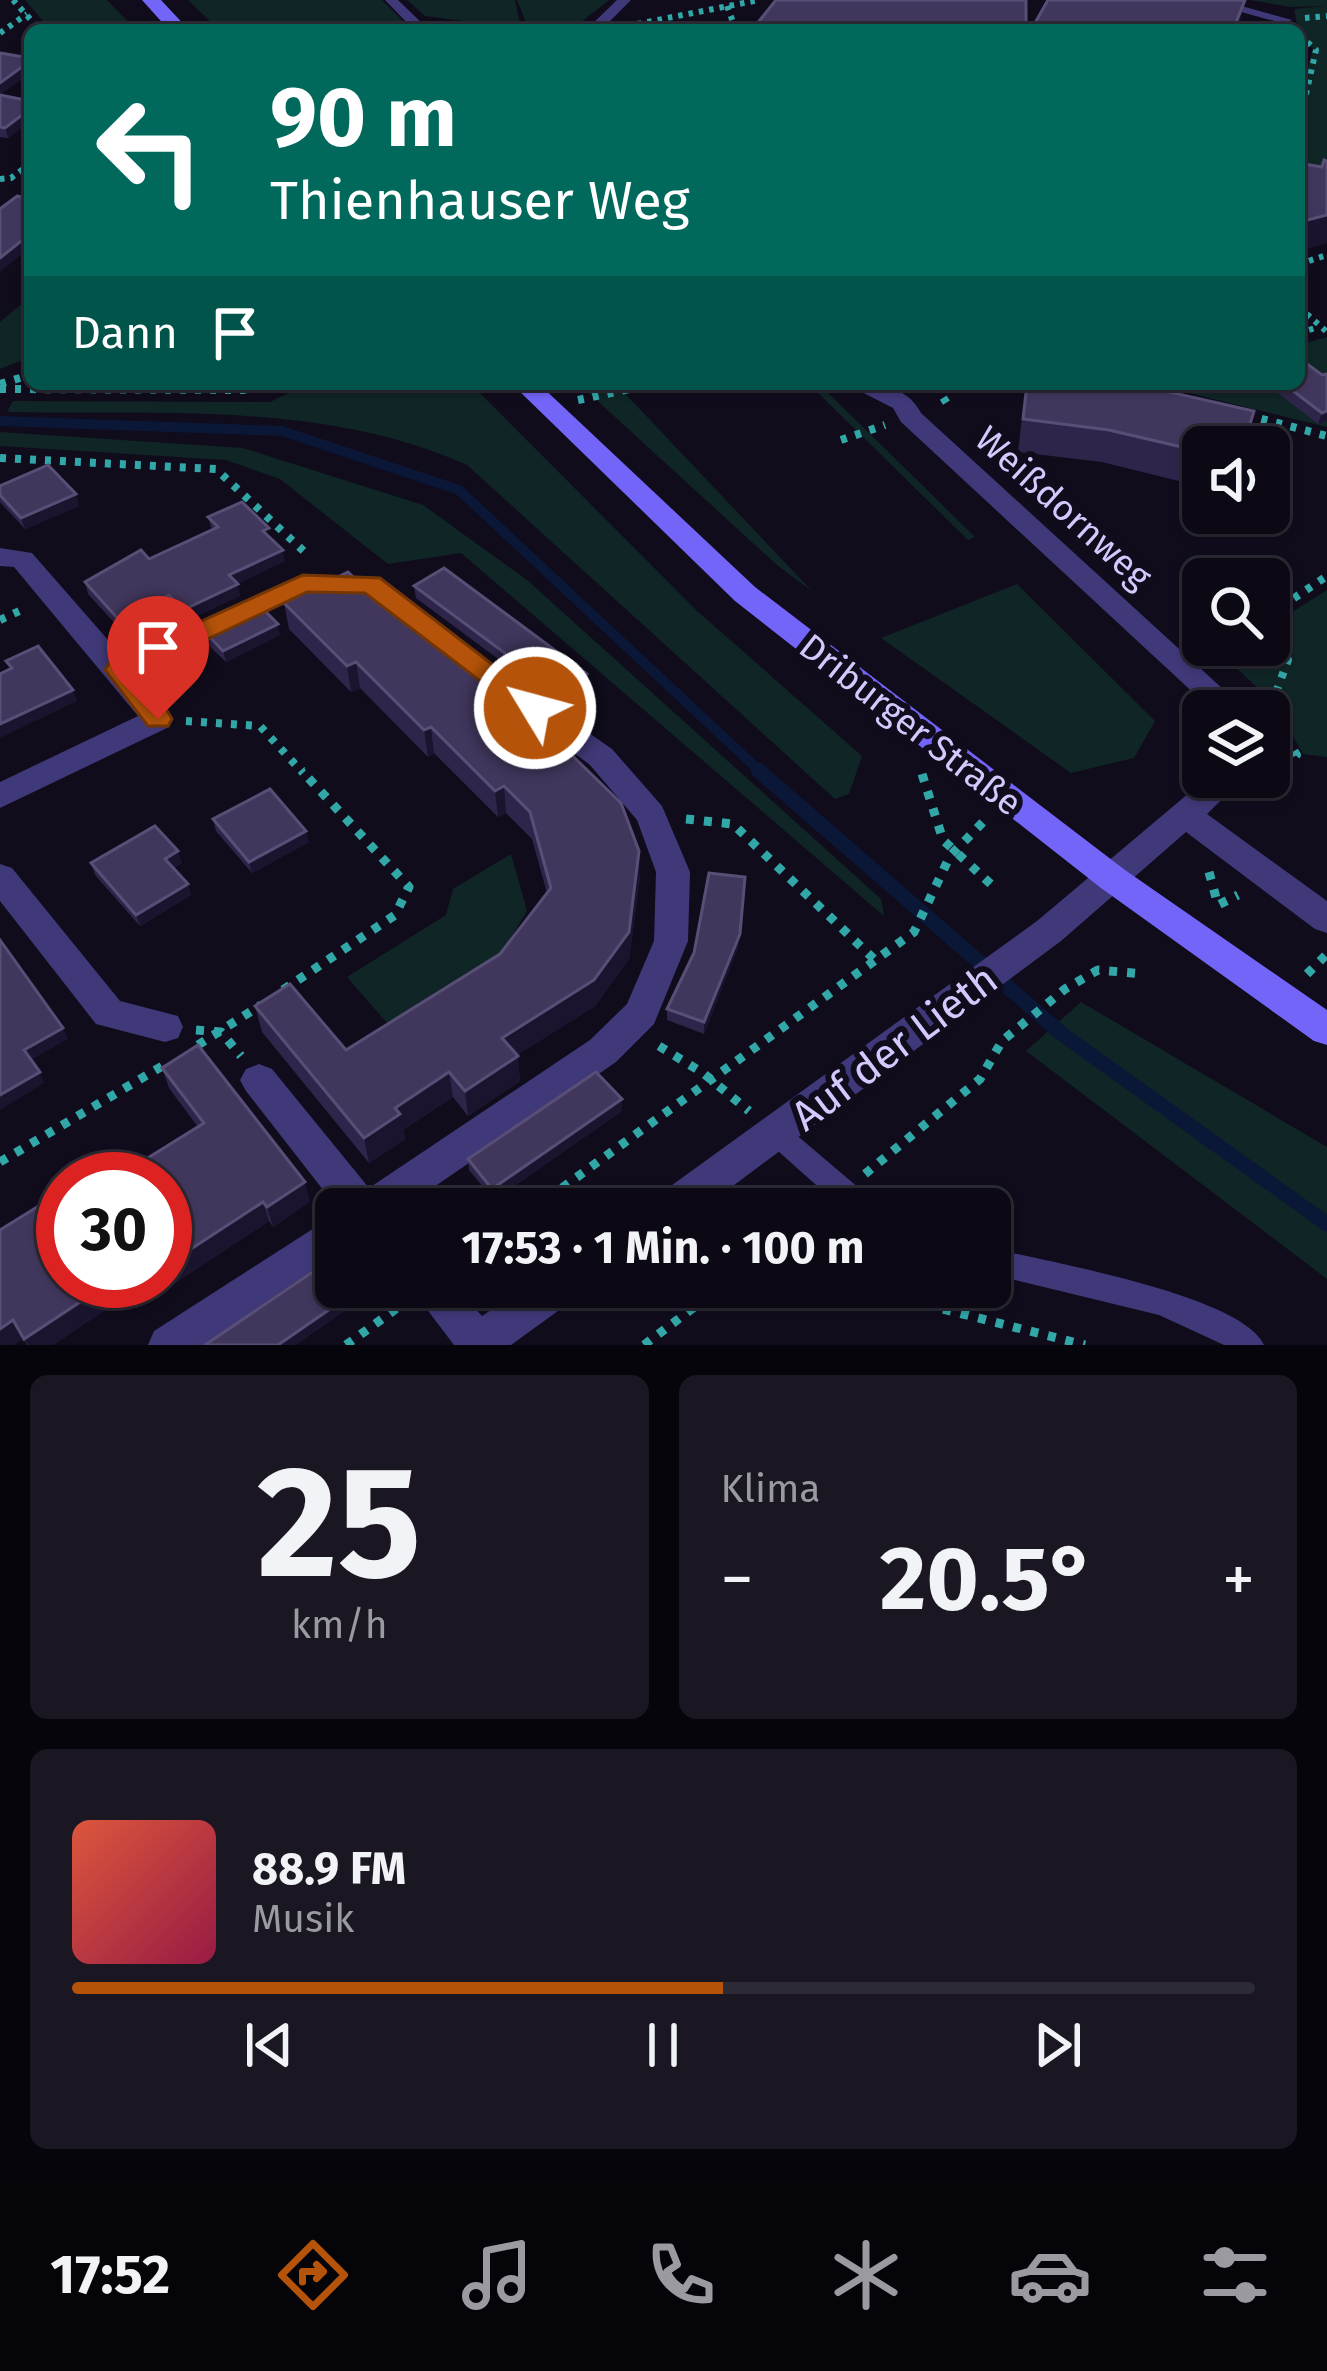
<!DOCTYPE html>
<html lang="de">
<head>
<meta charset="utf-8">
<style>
	body { margin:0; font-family:"Fira Sans",sans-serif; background:#1a1722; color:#f1f3f6; height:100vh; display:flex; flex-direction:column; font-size:45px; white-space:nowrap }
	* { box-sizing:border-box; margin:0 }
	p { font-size:39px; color:#9a9aa0 }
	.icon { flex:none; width:66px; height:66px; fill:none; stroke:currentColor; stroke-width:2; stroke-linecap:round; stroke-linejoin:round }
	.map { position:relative; height:1345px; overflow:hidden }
	.details { display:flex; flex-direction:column; gap:30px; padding:30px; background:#07050c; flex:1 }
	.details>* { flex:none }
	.top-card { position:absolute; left:24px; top:24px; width:1281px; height:366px; border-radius:18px; box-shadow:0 3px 9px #0004,0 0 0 3px #2c2a34; background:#00695c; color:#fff; overflow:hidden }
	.fabs { position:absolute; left:1182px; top:426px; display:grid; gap:24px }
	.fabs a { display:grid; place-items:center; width:108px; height:108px; border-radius:18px; background:#0c0915; box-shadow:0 3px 9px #0004,0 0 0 3px #2c2a34; font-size:60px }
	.speed { position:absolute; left:36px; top:1152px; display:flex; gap:24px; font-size:60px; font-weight:700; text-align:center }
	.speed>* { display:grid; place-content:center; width:156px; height:156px; border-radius:50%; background:#0c0915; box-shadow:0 3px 9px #0004,0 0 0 3px #2c2a34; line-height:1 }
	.speed .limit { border:18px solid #d22; background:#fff; color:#111 }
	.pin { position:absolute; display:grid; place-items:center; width:102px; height:102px; color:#fff; margin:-123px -51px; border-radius:50% 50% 50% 0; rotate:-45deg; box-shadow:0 0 12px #0007 }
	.pin .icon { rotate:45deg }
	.me { position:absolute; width:132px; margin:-66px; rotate:307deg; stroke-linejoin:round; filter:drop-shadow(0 0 9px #0008) }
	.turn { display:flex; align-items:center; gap:42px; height:252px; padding:0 48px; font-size:54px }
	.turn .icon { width:156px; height:156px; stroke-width:2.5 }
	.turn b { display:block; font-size:84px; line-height:102px }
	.then { display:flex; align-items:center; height:114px; padding:0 48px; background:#0003; gap:24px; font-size:45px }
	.big { font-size:90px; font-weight:700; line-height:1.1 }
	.details .tile { flex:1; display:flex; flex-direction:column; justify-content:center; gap:18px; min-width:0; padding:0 42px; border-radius:18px; background:#1a1722 }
	.details .dial { align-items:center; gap:0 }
	.dial b { font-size:156px; line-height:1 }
	.song { display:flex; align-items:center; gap:36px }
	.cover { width:144px; height:144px; border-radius:18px; background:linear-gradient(135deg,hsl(10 70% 55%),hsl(340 70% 35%)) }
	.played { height:12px; border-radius:6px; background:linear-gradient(90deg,#b45309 55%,#2c2a34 55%) }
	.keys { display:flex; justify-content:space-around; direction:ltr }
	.heat { display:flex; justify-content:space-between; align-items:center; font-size:66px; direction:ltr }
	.details .tiles { flex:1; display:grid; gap:30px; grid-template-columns:1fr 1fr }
	.tile:last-child { grid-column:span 2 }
	.trip { position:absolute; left:315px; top:1188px; width:696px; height:120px; border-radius:18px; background:#0c0915; box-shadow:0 3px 9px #0004,0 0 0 3px #2c2a34; font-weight:700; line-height:120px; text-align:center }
	.menu { display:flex; height:192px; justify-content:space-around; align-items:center; background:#050408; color:#9a9aa0 }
	.menu .icon { width:84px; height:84px }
	.menu .active { color:#b45309 }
	.menu b { font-size:54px; color:#f1f3f6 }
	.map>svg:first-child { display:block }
	.green { fill:#102526 }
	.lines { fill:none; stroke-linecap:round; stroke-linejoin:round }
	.stream-far1 { stroke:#0a1737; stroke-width:10 }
	.stream { stroke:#0a1737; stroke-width:15 }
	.path-far2 { stroke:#32a7a8; stroke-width:6; stroke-dasharray:4.5 6; stroke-linecap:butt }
	.path-far1 { stroke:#32a7a8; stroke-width:8; stroke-dasharray:6 9; stroke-linecap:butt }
	.path { stroke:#32a7a8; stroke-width:9; stroke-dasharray:8 10; stroke-linecap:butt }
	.lane { fill:#403979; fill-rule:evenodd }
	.street { fill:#403979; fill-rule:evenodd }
	.secondary { fill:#7365f8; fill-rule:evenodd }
	.wall { fill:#2f254a }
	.shaded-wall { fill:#1b142f }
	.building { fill:#41375d; stroke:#584e76; stroke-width:3 }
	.route { fill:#b45309; stroke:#753606; stroke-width:3 }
	.labels { text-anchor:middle; stroke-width:12; stroke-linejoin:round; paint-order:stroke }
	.street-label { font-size:36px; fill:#d3c9fd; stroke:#100c1c }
	.near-street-label { font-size:42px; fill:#d3c9fd; stroke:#100c1c }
</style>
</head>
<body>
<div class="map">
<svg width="1327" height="1345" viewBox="0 0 1327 1345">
	<rect width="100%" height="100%" fill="#100c1c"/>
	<g class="green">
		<path d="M 25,0 L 107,0 L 136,30 L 51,30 Z"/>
		<path d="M 188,0 L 382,0 L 412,30 L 219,30 Z"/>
		<path d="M 407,0 L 515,0 L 520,23 L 527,25 L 517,0 L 609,0 L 571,30 L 491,30 L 487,24 L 425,16 Z"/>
		<path d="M 1250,0 L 1327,0 L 1327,174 L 1299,169 L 1299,99 L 1313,49 L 1299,33 L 1294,9 L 1326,6 L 1290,7 Z"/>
		<path d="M 30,297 L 30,357 L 0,369 L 0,322 Z"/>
		<path d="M 1327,337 L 1327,427 L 1153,384 L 1299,384 L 1299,345 Z"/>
		<path d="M 307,384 L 471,384 L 696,610 L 862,756 L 849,794 L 835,799 L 467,465 C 325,401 160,415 7,412 L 13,401 L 270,402 Z"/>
		<path d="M 579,384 L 616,384 L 812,591 L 778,566 Z"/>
		<path d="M 809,384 L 819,384 L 975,537 L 968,540 Z"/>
		<path d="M 0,432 L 243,448 L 423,505 L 527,580 L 881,899 L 884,916 L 461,553 L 388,564 L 280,479 L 226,460 L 0,446 Z"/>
		<path d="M 1017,584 L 1155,721 L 1134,758 L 1071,773 L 881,638 Z"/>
		<path d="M 1327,590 L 1327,757 L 1303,754 L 1274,703 L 1233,665 L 1235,649 L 1269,645 L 1269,627 Z"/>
		<path d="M 511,854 L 527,911 L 492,970 L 394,1031 L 347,977 L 446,915 L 453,889 Z"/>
		<path d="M 1081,1002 L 1327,1147 L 1327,1279 L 1026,1051 Z"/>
	</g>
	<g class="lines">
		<path class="stream-far1" d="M 0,421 L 282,431 L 459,490 L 762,773"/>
		<path class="stream" d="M 758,770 L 1062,1034 L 1327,1224"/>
		<g class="path-far2">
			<path d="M 13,0 L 40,30"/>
			<path d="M 727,6 L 736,30"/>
			<path d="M 1305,18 L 1327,16"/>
			<path d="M 637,24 L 759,0"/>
			<path d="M 0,33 L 27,14"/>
			<path d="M 1299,125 L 1316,50 L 1300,35"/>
			<path d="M 0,179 L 11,178 L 30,164"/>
			<path d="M 1299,264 L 1327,255"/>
			<path d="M 1299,307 L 1327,332"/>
			<path d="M 1299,333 L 1319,327"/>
		</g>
		<g class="path-far1">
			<path d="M 0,384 L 30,375"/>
			<path d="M 945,384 L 941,394 L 951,410"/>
			<path d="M 0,389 L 243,390 L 267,384"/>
			<path d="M 578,400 L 653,384"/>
			<path d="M 1247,415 L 1327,436"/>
			<path d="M 841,440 L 885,425"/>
			<path d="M 0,458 L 216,469 L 310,557"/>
			<path d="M 1269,615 L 1327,576"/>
			<path d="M 0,620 L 26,608"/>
			<path d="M 1207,655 L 1223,645"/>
			<path d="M 1264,699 L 1297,755 L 1280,773"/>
			<path d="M 1271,706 L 1288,660 L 1277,610"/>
			<path d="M 186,721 L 260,726 L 303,773"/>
		</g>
		<g class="path">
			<path d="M 922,774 L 943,840 L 995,888"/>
			<path d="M 1257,797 L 1283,770"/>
			<path d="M 686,819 L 733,824 L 876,961"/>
			<path d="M 1209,872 L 1218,905 L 1238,895"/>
			<path d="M 1307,974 L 1327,954"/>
			<path d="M 283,990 L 395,915 L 409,887 L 301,770"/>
			<path d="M 196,1030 L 221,1032 L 241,1056"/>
			<path d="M 198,1045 L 261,1005"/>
			<path d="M 659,1046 L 703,1073 L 749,1111"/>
			<path d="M 0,1162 L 169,1062"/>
			<path d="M 865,1174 L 980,1079 L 1002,1041 L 1065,989 L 1098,970 L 1145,974"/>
			<path d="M 533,1209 L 914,932 L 950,856 L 987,818"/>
			<path d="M 856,1287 L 1085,1345"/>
			<path d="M 346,1345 L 400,1306"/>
			<path d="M 644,1345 L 721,1287"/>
		</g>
		<g class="lane">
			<path d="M 385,0 L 398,0 L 429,30 L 414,30 Z"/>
			<path d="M 617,0 L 631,0 L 601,30 L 586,30 Z"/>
			<path d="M 1198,0 L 1220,0 L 1292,20 L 1285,24 Z"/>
			<path d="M 778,1123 L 787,1127 L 873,1200 L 877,1209 L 843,1209 L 769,1143 L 765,1135 L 769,1127 Z"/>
			<path d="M 990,1248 C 1044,1261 1242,1295 1264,1345 L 1224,1345 L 1159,1315 L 990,1274 Z"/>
		</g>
		<g class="street">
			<path d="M 846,384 C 876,384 906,384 921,413 L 1247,711 L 1213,711 L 901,422 L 893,408 Z"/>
			<path d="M 0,548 L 32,553 L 122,656 L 303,574 L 380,577 L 428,616 L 413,626 L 363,593 L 307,592 L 137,674 L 173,719 L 169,727 L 0,808 L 0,782 L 138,716 L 14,567 L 0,566 Z"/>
			<path d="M 495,668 L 612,749 L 662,806 L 690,872 L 688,941 L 654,1024 L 616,1062 L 402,1209 L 338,1209 L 246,1091 L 240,1080 L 246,1069 L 259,1064 L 272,1069 L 369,1188 L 590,1040 L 627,1004 L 654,941 L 656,872 L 637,820 L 590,765 L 484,685 L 480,678 L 484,671 Z"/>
			<path d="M 1208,777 L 1245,777 L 1207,814 L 1327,901 L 1327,933 L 1315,929 L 1186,832 L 1061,941 L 702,1209 L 651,1209 L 657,1196 L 1037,921 Z"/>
			<path d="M 0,864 L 12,868 L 120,1001 L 178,1016 L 183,1027 L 178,1038 L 165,1042 L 96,1024 L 0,901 Z"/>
			<path d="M 336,1214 L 336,1254 L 204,1345 L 148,1345 L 154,1331 Z"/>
			<path d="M 410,1287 L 456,1287 L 482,1316 L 525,1287 L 579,1287 L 573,1300 L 511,1345 L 454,1345 Z"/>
		</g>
		<g class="secondary">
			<path d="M 142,0 L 161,0 L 189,30 L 169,30 Z"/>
			<path d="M 512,384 L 539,384 L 755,587 L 1125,870 L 1327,1010 L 1327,1045 L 1314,1041 L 1101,888 L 735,601 Z"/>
		</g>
	</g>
	<g class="wall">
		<path d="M 0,95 L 30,101 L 30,121 L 8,138 L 0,137 Z"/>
		<path d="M 1299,163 L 1322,167 L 1299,251 Z"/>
		<path d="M 1026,384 L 1134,384 L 1203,447 L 1203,487 L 1102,462 L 1018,452 Z"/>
		<path d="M 1266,384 L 1299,384 L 1327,421 L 1318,424 Z"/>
		<path d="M 0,486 L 79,506 L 25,529 L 0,502 Z"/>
		<path d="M 208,517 L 271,539 L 285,561 L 237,584 L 240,596 L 186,621 L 171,607 L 121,630 L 88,594 L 85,582 L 149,559 L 212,530 Z"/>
		<path d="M 414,586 L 588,685 L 559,704 L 416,598 Z"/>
		<path d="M 372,595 L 527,698 L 529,714 L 640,877 L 629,959 L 595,1006 L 517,1055 L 520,1081 L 468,1116 L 453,1097 L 403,1130 L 405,1139 L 369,1163 L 262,1032 L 255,1006 L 346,1050 L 500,954 L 547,893 L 532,839 L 506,813 L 498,817 L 434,753 L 428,757 L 360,688 L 351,692 L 289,629 L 284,603 Z"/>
		<path d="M 206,633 L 280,635 L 226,662 L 208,645 Z"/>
		<path d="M 213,819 L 309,842 L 252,873 L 216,831 Z"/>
		<path d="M 91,863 L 182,863 L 173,868 L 191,895 L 140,926 L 95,875 Z"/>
		<path d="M 739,945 L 704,1034 L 667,1020 L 667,1009 Z"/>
		<path d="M 162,1068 L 310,1201 L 273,1227 L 269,1221 L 157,1295 L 147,1282 L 53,1345 L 27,1345 L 23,1339 L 63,1281 L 165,1281 L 198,1127 L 169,1088 Z"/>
		<path d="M 622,1099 L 622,1111 L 494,1200 L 469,1170 L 468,1159 Z"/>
	</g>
	<g class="shaded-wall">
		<path d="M 1245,0 L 1238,30 L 1233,30 Z"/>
		<path d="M 30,61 L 30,73 L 0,95 L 0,83 Z"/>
		<path d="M 30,109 L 30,121 L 8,138 L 5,128 Z"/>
		<path d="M 1327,215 L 1327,243 L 1299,251 L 1300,222 Z"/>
		<path d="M 30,234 L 30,247 L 0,272 L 0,258 Z"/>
		<path d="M 1327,411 L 1327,421 L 1318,424 L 1322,413 Z"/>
		<path d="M 76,494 L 79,506 L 25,529 L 21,518 Z"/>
		<path d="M 283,550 L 285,561 L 231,587 L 229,575 Z"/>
		<path d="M 238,584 L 240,596 L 186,621 L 183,610 Z"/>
		<path d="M 169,595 L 171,607 L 121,630 L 118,619 Z"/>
		<path d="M 278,624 L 280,635 L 226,662 L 223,651 Z"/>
		<path d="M 356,662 L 360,688 L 351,692 L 347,666 Z"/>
		<path d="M 587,674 L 588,685 L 559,704 L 559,693 Z"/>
		<path d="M 73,690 L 77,701 L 0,738 L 0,724 Z"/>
		<path d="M 527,698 L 529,725 L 519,704 Z"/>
		<path d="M 431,727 L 434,753 L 428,757 L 424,730 Z"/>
		<path d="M 504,786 L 506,813 L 498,817 L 495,791 Z"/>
		<path d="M 306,831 L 309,842 L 252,873 L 249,862 Z"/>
		<path d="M 178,851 L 182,863 L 168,870 L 165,859 Z"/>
		<path d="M 639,851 L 640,877 L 629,959 L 595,1006 L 505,1063 L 502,1038 Z"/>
		<path d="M 745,877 L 739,945 L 704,1034 L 704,1022 Z"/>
		<path d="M 188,884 L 191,895 L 140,926 L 136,915 Z"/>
		<path d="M 63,1028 L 68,1039 L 29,1061 L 24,1050 Z"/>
		<path d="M 518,1056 L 520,1081 L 468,1116 L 465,1091 Z"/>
		<path d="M 40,1072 L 44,1083 L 0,1110 L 0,1095 Z"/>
		<path d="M 449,1072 L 453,1097 L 403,1130 L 405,1139 L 369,1163 L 364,1138 L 395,1108 Z"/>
		<path d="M 622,1099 L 622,1111 L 494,1200 L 492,1189 Z"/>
		<path d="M 305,1182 L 310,1201 L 273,1227 L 267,1207 Z"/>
		<path d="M 263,1202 L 269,1221 L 157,1295 L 151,1281 L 165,1281 L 165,1266 Z"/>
		<path d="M 112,1281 L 147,1282 L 53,1345 L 28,1345 L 24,1339 Z"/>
		<path d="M 362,1287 L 366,1287 L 368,1295 L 296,1345 L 278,1345 Z"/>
		<path d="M 13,1320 L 23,1339 L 14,1345 L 0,1345 L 0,1329 Z"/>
	</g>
	<g class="building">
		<path d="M 776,0 L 1026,0 L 1026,30 L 752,30 Z"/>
		<path d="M 1048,0 L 1245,0 L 1233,30 L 1031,30 Z"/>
		<path d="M 0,53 L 30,58 L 30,61 L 0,83 Z"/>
		<path d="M 0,95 L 30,101 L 30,109 L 5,128 L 0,127 Z"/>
		<path d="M 1324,160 L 1327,161 L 1327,215 L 1300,222 L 1306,201 L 1299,200 L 1299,163 L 1322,167 Z"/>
		<path d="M 17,196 L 30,199 L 30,234 L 0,258 L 0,209 Z"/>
		<path d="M 1299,358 L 1322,375 L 1327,374 L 1327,411 L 1322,413 L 1284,384 L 1299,384 Z"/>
		<path d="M 1027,384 L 1134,384 L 1254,411 L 1243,447 L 1203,447 L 1203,452 L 1109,430 L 1023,419 Z"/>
		<path d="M 48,465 L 76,494 L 21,518 L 0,495 L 0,486 Z"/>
		<path d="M 242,502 L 269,528 L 263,531 L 283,550 L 229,575 L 238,584 L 183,610 L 169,595 L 118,619 L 85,582 L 141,550 L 149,559 L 218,527 L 208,517 Z"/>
		<path d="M 444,568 L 587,674 L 559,693 L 414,586 Z"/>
		<path d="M 348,572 L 372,595 L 382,590 L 527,698 L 519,704 L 621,803 L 639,851 L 629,932 L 594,980 L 502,1038 L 518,1056 L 465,1091 L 449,1072 L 395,1108 L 400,1114 L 364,1138 L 255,1006 L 290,984 L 346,1050 L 500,954 L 551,888 L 530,812 L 504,786 L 495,791 L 431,727 L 424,730 L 356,662 L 347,666 L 284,603 Z"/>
		<path d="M 261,607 L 278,624 L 223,651 L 206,633 Z"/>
		<path d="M 38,646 L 73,690 L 0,724 L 0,674 L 12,668 L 6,661 Z"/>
		<path d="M 270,789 L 306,831 L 249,862 L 213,819 Z"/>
		<path d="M 155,826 L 178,851 L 165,859 L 188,884 L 136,915 L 91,863 Z"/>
		<path d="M 709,873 L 745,877 L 740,934 L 704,1022 L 667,1009 L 694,953 Z"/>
		<path d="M 0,940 L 63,1028 L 24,1050 L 40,1072 L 0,1095 Z"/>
		<path d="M 198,1045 L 305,1182 L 267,1207 L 263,1202 L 165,1266 L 165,1179 L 114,1179 L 204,1123 L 162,1068 Z"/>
		<path d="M 596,1072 L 622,1099 L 492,1189 L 468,1159 Z"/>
		<path d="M 63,1191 L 63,1281 L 112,1281 L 24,1339 L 13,1320 L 0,1329 L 0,1230 Z"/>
		<path d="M 336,1256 L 336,1287 L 362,1287 L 278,1345 L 205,1345 Z"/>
	</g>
	<path class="route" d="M 303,575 L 380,578 L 549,708 L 545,715 L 525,715 L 365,593 L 307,592 L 136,673 L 168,712 L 172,719 L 168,726 L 148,726 L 105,670 L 109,663 Z"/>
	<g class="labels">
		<g class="street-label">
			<text transform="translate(1064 507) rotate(42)" y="13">Weißdornweg</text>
			<text transform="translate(911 724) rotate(38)" y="13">Driburger Straße</text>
		</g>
		<g class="near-street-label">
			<text transform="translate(894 1047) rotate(-37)" y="15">Auf der Lieth</text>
		</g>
	</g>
</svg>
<div class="fabs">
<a><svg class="icon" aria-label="sound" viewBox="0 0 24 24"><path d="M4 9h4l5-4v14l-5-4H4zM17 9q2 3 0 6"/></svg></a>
<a><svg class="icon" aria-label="search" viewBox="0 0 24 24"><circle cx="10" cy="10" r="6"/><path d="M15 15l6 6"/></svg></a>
<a><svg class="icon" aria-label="layers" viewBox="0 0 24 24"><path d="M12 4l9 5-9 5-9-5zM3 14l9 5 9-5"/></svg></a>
</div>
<div class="speed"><div class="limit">30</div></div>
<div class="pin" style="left:158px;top:719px;background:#d93025"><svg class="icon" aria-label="arrive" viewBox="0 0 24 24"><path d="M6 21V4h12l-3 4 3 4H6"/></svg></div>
<svg class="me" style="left:535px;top:708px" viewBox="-20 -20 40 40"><circle r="17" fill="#b45309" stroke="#fff" stroke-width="3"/><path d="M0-11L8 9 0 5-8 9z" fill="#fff"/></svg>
<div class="trip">17:53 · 1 Min. · 100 m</div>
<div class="top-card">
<div class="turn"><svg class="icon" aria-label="left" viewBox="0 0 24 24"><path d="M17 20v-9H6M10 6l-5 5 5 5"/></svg><div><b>90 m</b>Thienhauser Weg</div></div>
<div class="then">Dann<svg class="icon" aria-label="arrive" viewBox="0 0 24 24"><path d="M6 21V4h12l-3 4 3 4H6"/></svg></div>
</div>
</div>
<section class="details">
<div class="tiles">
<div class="tile dial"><b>25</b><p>km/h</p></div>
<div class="tile"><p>Klima</p>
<div class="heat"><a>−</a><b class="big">20.5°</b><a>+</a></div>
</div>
<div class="tile">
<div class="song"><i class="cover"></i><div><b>88.9 FM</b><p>Musik</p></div></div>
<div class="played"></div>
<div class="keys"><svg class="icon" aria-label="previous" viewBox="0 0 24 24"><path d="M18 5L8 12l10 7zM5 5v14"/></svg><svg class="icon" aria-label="pause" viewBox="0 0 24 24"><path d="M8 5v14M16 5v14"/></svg><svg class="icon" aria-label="next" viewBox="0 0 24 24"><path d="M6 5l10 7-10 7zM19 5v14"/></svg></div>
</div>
</div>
</section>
<nav class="menu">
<b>17:52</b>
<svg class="icon active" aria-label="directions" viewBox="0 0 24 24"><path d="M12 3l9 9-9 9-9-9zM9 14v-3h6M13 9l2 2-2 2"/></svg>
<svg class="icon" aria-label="music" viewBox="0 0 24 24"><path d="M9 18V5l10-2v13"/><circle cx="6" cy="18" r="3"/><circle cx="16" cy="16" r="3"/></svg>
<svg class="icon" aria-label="phone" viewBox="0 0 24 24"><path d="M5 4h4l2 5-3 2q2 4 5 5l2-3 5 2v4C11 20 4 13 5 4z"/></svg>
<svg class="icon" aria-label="climate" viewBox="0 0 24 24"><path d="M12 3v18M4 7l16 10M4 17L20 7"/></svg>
<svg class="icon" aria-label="car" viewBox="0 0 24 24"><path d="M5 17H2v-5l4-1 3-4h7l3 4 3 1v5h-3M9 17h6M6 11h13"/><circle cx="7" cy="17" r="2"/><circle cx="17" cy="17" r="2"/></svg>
<svg class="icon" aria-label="filters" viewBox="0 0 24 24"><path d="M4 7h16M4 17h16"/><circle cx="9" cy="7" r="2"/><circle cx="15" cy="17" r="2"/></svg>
</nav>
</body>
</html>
